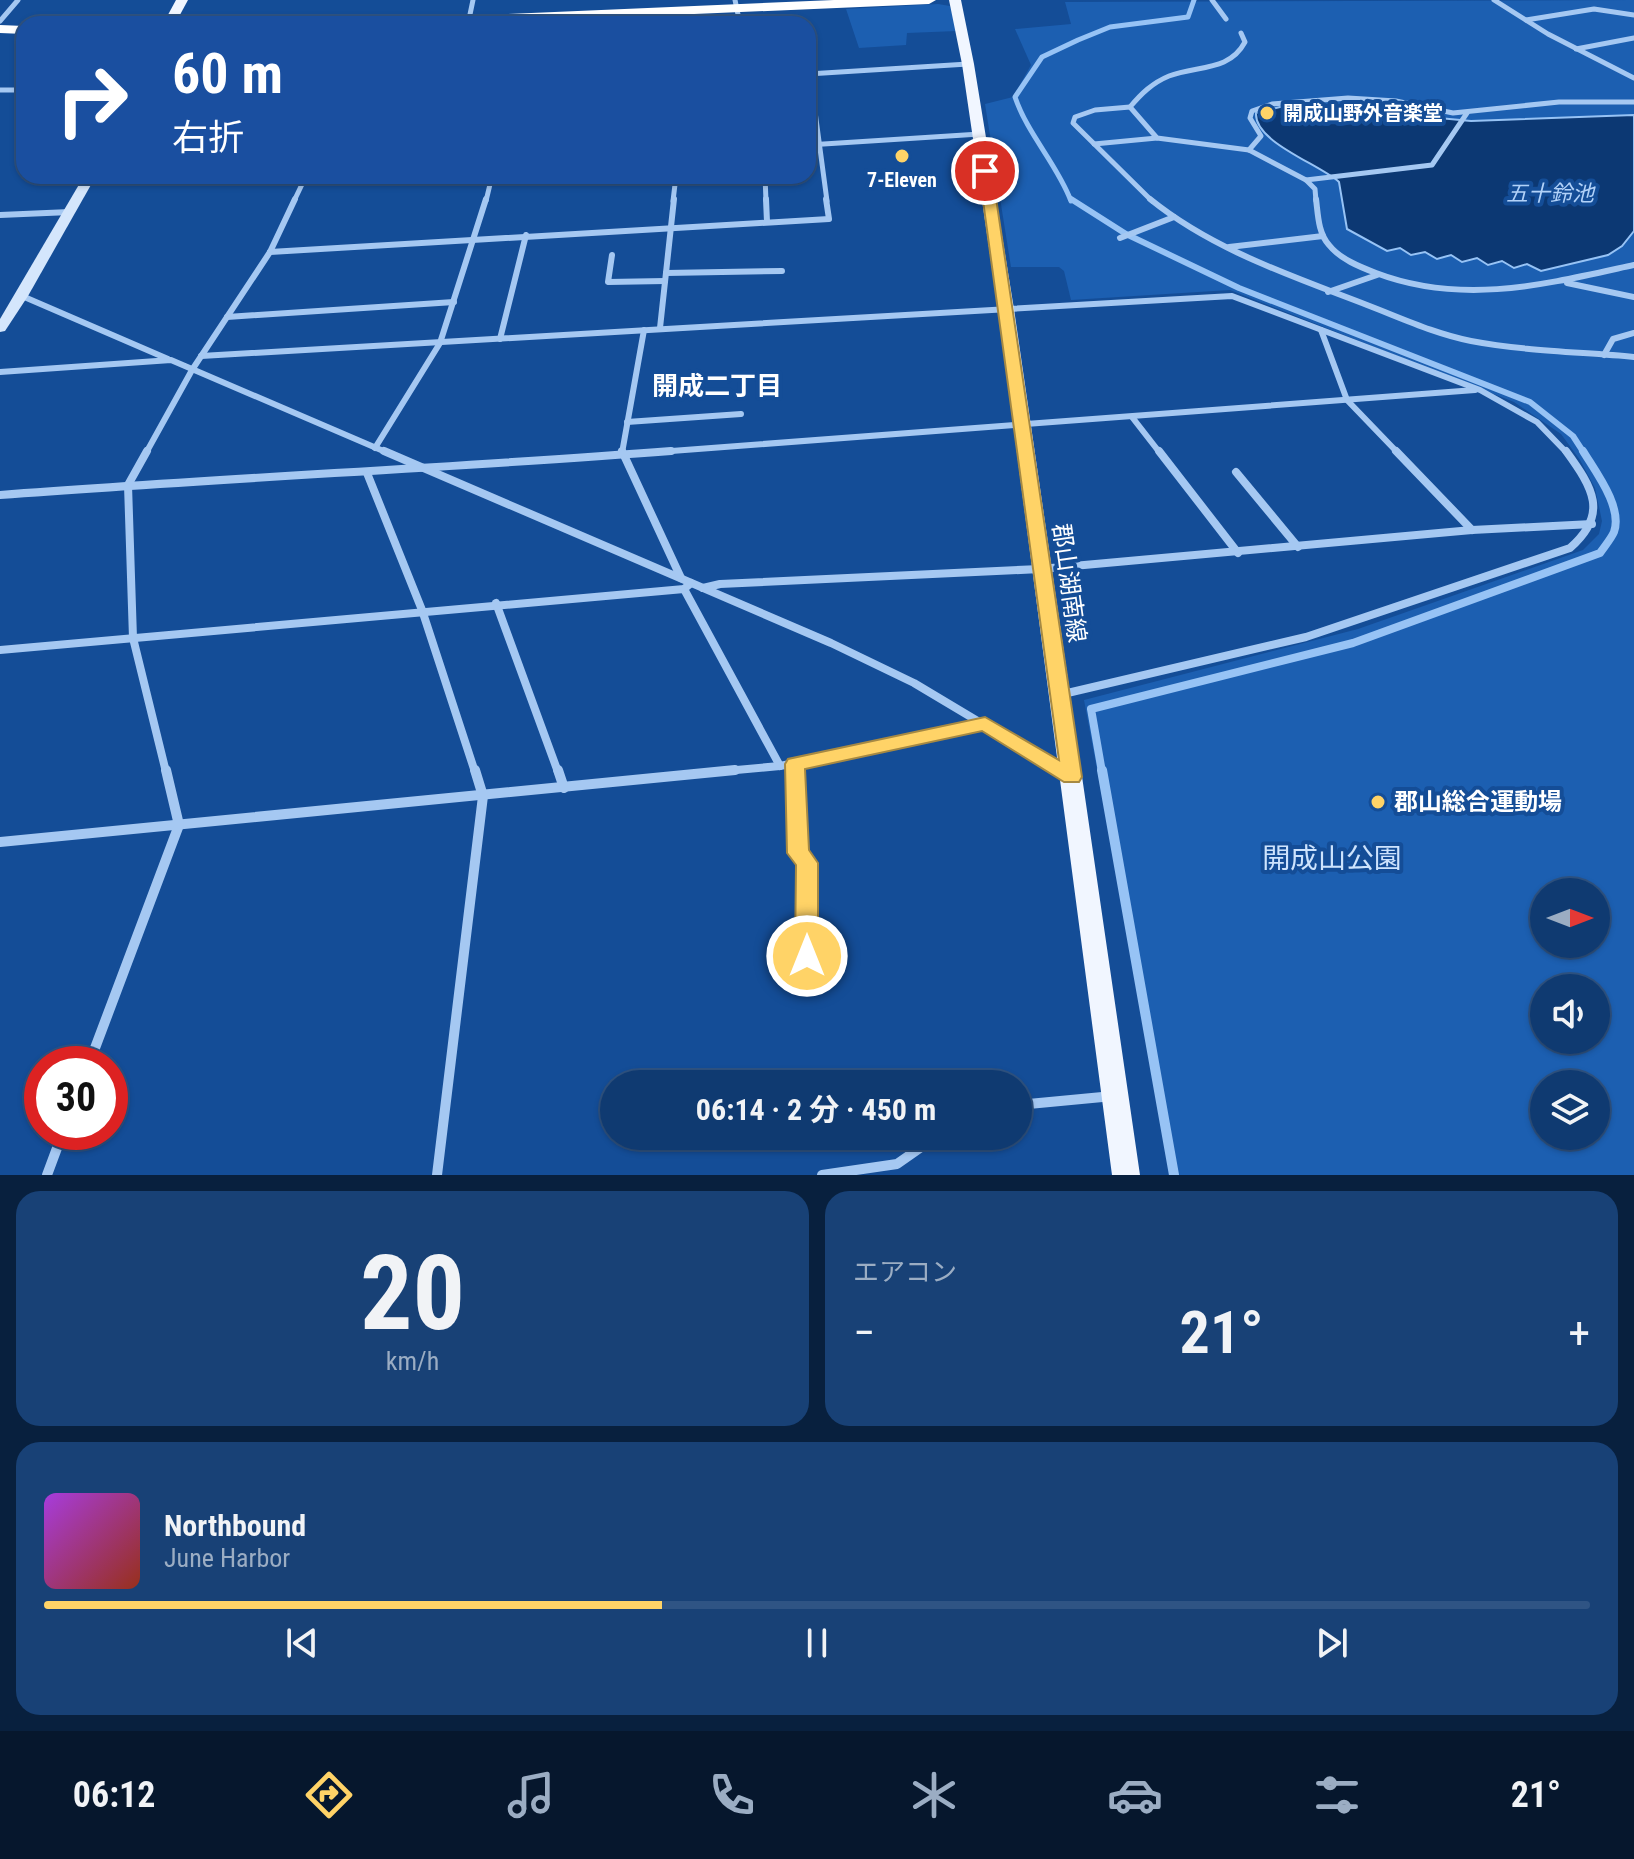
<!DOCTYPE html>
<html lang="ja">
<head>
<meta charset="utf-8">
<style>
	body { margin:0; font-family:"Roboto Condensed","Noto Sans JP",sans-serif; background:#184176; color:#f1f3f6; height:100vh; display:flex; flex-direction:column; font-size:30px; white-space:nowrap }
	* { box-sizing:border-box; margin:0 }
	p { font-size:26px; color:#9badc3 }
	.icon { flex:none; width:44px; height:44px; fill:none; stroke:currentColor; stroke-width:2; stroke-linecap:round; stroke-linejoin:round }
	.map { position:relative; height:1175px; overflow:hidden }
	.drawer { display:flex; flex-direction:column; gap:16px; padding:16px; background:#08203e; flex:1 }
	.drawer>* { flex:none }
	.banner { position:absolute; left:16px; top:16px; width:800px; height:168px; border-radius:24px; box-shadow:0 2px 6px #0004,0 0 0 2px #2f5484; background:#1a4fa0; color:#fff; overflow:hidden }
	.needle { width:52px; rotate:90deg }
	.controls { position:absolute; left:1530px; top:878px; display:grid; gap:16px }
	.controls a { display:grid; place-items:center; width:80px; height:80px; border-radius:50%; background:#0f3a71; box-shadow:0 2px 6px #0004,0 0 0 2px #2f5484; font-size:40px }
	.speed { position:absolute; left:24px; top:1046px; display:flex; gap:16px; font-size:40px; font-weight:700; text-align:center }
	.speed>* { display:grid; place-content:center; width:104px; height:104px; border-radius:50%; background:#0f3a71; box-shadow:0 2px 6px #0004,0 0 0 2px #2f5484; line-height:1 }
	.speed .limit { border:12px solid #d22; background:#fff; color:#111 }
	.pin { position:absolute; display:grid; place-items:center; width:68px; height:68px; color:#fff; margin:-34px; border:4px solid #fff; border-radius:50%; box-shadow:0 2px 8px #0007 }
	.me { position:absolute; width:88px; margin:-44px; rotate:0deg; stroke-linejoin:round; filter:drop-shadow(0 0 6px #0008) }
	.turn { display:flex; align-items:center; gap:28px; height:168px; padding:0 24px; font-size:36px }
	.turn .icon { width:104px; height:104px; stroke-width:2.5 }
	.turn b { display:block; font-size:56px; line-height:68px }
	.big { font-size:60px; font-weight:700; line-height:1.1 }
	.drawer .widget { flex:1; display:flex; flex-direction:column; justify-content:center; gap:12px; min-width:0; padding:0 28px; border-radius:24px; background:#184176 }
	.drawer .dial { align-items:center; gap:0 }
	.dial b { font-size:104px; line-height:1 }
	.song { display:flex; align-items:center; gap:24px }
	.cover { width:96px; height:96px; border-radius:12px; background:linear-gradient(135deg,hsl(280 70% 55%),hsl(10 70% 35%)) }
	.played { height:8px; border-radius:4px; background:linear-gradient(90deg,#ffd367 40%,#2f5484 40%) }
	.keys { display:flex; justify-content:space-around; direction:ltr }
	.heat { display:flex; justify-content:space-between; align-items:center; font-size:44px; direction:ltr }
	.drawer .tiles { flex:1; display:grid; gap:16px; grid-template-columns:1fr 1fr }
	.widget:last-child { grid-column:span 2 }
	.trip { position:absolute; left:600px; top:1070px; width:432px; height:80px; border-radius:40px; background:#0f3a71; box-shadow:0 2px 6px #0004,0 0 0 2px #2f5484; font-weight:700; line-height:80px; text-align:center }
	.tabs { display:flex; height:128px; justify-content:space-around; align-items:center; background:#06172d; color:#9badc3 }
	.tabs .icon { width:56px; height:56px }
	.tabs .selected { color:#ffd367 }
	.tabs b { font-size:36px; color:#f1f3f6 }
	.map>svg:first-child { display:block }
	.green { fill:#1c5fb1; fill-rule:evenodd }
	.water { fill:#0c3873; stroke:#97c3f5; stroke-width:2 }
	.lines { fill:none; stroke-linecap:round; stroke-linejoin:round }
	.stream-far3 { stroke:#97c3f5; stroke-width:5 }
	.stream-far2 { stroke:#97c3f5; stroke-width:6 }
	.stream-far1 { stroke:#97c3f5; stroke-width:8 }
	.stream { stroke:#97c3f5; stroke-width:10 }
	.street-far3 { stroke:#a5c8f2; stroke-width:5 }
	.street-far2 { stroke:#a5c8f2; stroke-width:6 }
	.street-far1 { stroke:#a5c8f2; stroke-width:8 }
	.street { stroke:#a5c8f2; stroke-width:10 }
	.secondary { fill:#d4e6fc; fill-rule:evenodd }
	.primary { fill:#f1f6ff; fill-rule:evenodd }
	.highway { fill:#fff; fill-rule:evenodd }
	.route { fill:#ffd367; stroke:#a68943; stroke-width:2 }
	.poi-dot { fill:#ffd367; stroke:#144d97; stroke-width:3 }
	.labels { text-anchor:middle; stroke-width:8; stroke-linejoin:round; paint-order:stroke }
	.far-poi-label { font-size:20px; font-weight:bold; fill:#fff; stroke:#144d97; text-anchor:start }
	.far-water-label { font-size:22px; font-style:italic; fill:#b2d2f9; stroke:#144d97 }
	.street-label { font-size:24px; fill:#fff; stroke:#144d97 }
	.poi-label { font-size:24px; font-weight:bold; fill:#fff; stroke:#144d97; text-anchor:start }
	.neighbourhood-label { font-size:26px; font-weight:bold; fill:#fff; stroke:#144d97 }
	.near-park-label { font-size:28px; fill:#cde3fd; stroke:#144d97 }
</style>
</head>
<body>
<div class="map">
<svg width="1634" height="1175" viewBox="0 0 1634 1175">
	<rect width="100%" height="100%" fill="#144d97"/>
	<g class="green">
		<path d="M 1634,0 L 1634,1175 L 1173,1175 L 1084,700 L 1358,629 L 1583,550 L 1599,534 L 1602,521 L 1595,488 L 1580,460 L 1561,434 L 1514,402 L 1230,290 L 1071,300 L 1064,271 L 1059,267 L 1011,267 L 985,104 L 1013,97 L 1031,65 L 1015,29 L 1071,24 L 1065,2 ZM 1544,892 L 1596,892 L 1596,944 L 1544,944 ZM 1544,988 L 1596,988 L 1596,1040 L 1544,1040 ZM 1544,1084 L 1596,1084 L 1596,1136 L 1544,1136 Z"/>
		<path d="M 938,4 L 950,6 L 957,31 L 907,33 L 906,45 L 859,48 L 846,9 Z"/>
	</g>
	<path class="water" d="M 1310,106 L 1471,121 L 1634,115 L 1634,231 L 1622,246 L 1608,255 L 1541,271 L 1527,264 L 1514,268 L 1502,261 L 1488,265 L 1477,258 L 1462,262 L 1451,255 L 1437,259 L 1425,252 L 1411,255 L 1400,248 L 1387,251 L 1347,229 L 1339,182 C 1319,164 1254,142 1256,113 L 1280,107 Z"/>
	<g class="lines">
		<path class="stream-far3" d="M 1071,201 C 1057,164 1028,135 1015,97 L 1042,57 L 1078,40 L 1110,27 L 1188,17 L 1194,0"/>
		<path class="stream-far2" d="M 1071,199 L 1126,234 L 1239,288 L 1530,402 L 1573,436 L 1584,453"/>
		<path class="stream-far1" d="M 1102,772 L 1091,709 L 1353,643 L 1600,553 C 1604,547 1611,539 1614,532 C 1623,507 1595,471 1583,451"/>
		<path class="stream" d="M 1102,770 L 1174,1175"/>
		<g class="street-far3">
			<path d="M 735,0 L 740,24"/>
			<path d="M 1212,0 L 1226,19"/>
			<path d="M 1494,0 L 1548,34 L 1634,78"/>
			<path d="M 1526,20 L 1594,9 L 1634,15"/>
			<path d="M 0,21 L 18,0"/>
			<path d="M 468,24 L 473,0"/>
			<path d="M 1241,33 L 1245,42 C 1229,72 1197,65 1169,76 C 1152,83 1141,94 1130,107 L 1157,138 L 1249,150 L 1306,180 L 1315,189 L 1316,201"/>
			<path d="M 1576,49 L 1634,38"/>
			<path d="M 808,74 L 968,64"/>
			<path d="M 810,74 L 827,201"/>
			<path d="M 0,90 L 24,90"/>
			<path d="M 1130,107 L 1095,110 L 1075,117 L 1073,123 L 1152,201"/>
			<path d="M 1094,144 L 1157,138"/>
			<path d="M 808,145 L 980,134"/>
			<path d="M 1249,150 L 1261,136 L 1250,118 L 1252,111 L 1272,104 L 1348,98 L 1396,101 L 1453,113 L 1559,102 L 1634,102"/>
			<path d="M 765,176 L 766,201"/>
			<path d="M 1306,180 L 1432,165 L 1467,113"/>
			<path d="M 294,201 L 306,176"/>
			<path d="M 486,201 L 492,176"/>
			<path d="M 673,201 L 676,176"/>
		</g>
		<g class="street-far2">
			<path d="M 766,199 L 767,222"/>
			<path d="M 1150,199 C 1213,250 1292,276 1367,305 C 1401,318 1435,334 1471,341 C 1524,351 1580,352 1634,357"/>
			<path d="M 1316,199 C 1318,214 1318,233 1329,245 C 1340,259 1360,267 1376,273 C 1463,306 1547,284 1634,265"/>
			<path d="M 0,215 L 70,212"/>
			<path d="M 1120,238 L 1174,217"/>
			<path d="M 1229,247 L 1323,236"/>
			<path d="M 270,252 L 829,219 L 826,199"/>
			<path d="M 612,255 L 608,282 L 665,281"/>
			<path d="M 666,273 L 782,271"/>
			<path d="M 1567,283 L 1634,297"/>
			<path d="M 1328,292 L 1377,275"/>
			<path d="M 22,296 L 168,359"/>
			<path d="M 227,317 L 454,302"/>
			<path d="M 660,328 L 674,199"/>
			<path d="M 1321,330 L 1347,400 L 1398,453"/>
			<path d="M 500,339 L 526,235"/>
			<path d="M 1604,355 L 1613,339 L 1634,333"/>
			<path d="M 201,356 L 1232,296 L 1480,390 L 1537,422 L 1567,453"/>
			<path d="M 0,372 L 171,360 L 388,453"/>
			<path d="M 1132,417 L 1160,453"/>
			<path d="M 627,422 L 741,414"/>
			<path d="M 375,448 L 440,343 L 486,199"/>
			<path d="M 146,453 L 192,370 L 270,252 L 295,199"/>
			<path d="M 622,453 L 644,330"/>
			<path d="M 645,453 L 1475,390"/>
		</g>
		<g class="street-far1">
			<path d="M 147,451 L 128,485 L 133,638 L 166,772"/>
			<path d="M 384,451 L 831,643 L 914,683 L 1063,772"/>
			<path d="M 622,451 L 681,578"/>
			<path d="M 1159,451 L 1238,553"/>
			<path d="M 1396,451 L 1472,530"/>
			<path d="M 1236,472 L 1298,547"/>
			<path d="M 367,473 L 422,610 L 475,772"/>
			<path d="M 0,495 C 224,478 448,468 671,451"/>
			<path d="M 703,588 L 720,584 L 1040,569 L 1472,530 L 1592,524"/>
			<path d="M 684,589 L 780,766"/>
			<path d="M 496,603 L 558,772"/>
			<path d="M 0,650 L 684,589 L 691,583"/>
			<path d="M 1059,695 L 1306,637 L 1570,548 C 1609,514 1593,488 1566,451"/>
			<path d="M 795,764 L 795,772"/>
			<path d="M 714,772 L 780,766 L 985,724"/>
		</g>
		<g class="street">
			<path d="M 558,770 L 564,788"/>
			<path d="M 795,770 L 798,853 L 807,863 L 807,956"/>
			<path d="M 1059,770 L 1067,775"/>
			<path d="M 0,842 L 735,770"/>
			<path d="M 89,1064 L 179,825 L 166,770"/>
			<path d="M 1018,1105 L 1113,1096"/>
			<path d="M 47,1175 L 63,1132"/>
			<path d="M 437,1175 L 483,796 L 475,770"/>
			<path d="M 822,1175 L 897,1164 L 937,1136"/>
		</g>
		<path class="secondary" d="M 84,176 L 96,176 L 28,296 L 5,331 L 0,332 L 0,319 Z"/>
		<g class="primary">
			<path d="M 176,0 L 188,0 L 175,24 L 163,24 Z"/>
			<path d="M 949,0 L 961,0 L 974,64 L 1014,309 L 1140,1175 L 1112,1175 L 998,309 L 962,64 Z"/>
		</g>
		<g class="highway">
			<path d="M 834,0 L 936,0 L 929,4 L 464,24 L 360,24 L 367,20 Z"/>
			<path d="M 0,25 L 24,26 L 24,34 L 0,33 Z"/>
		</g>
	</g>
	<path class="route" d="M 985,167 L 992,171 L 1082,777 L 1079,782 L 1064,782 L 982,731 L 805,769 L 809,850 L 818,863 L 818,956 L 815,962 L 807,965 L 799,962 L 795,956 L 796,865 L 787,853 L 785,764 L 788,759 L 985,717 L 1059,760 L 979,171 Z"/>
	<g class="poi-dot">
		<circle cx="1267" cy="113" r="8"/>
		<circle cx="902" cy="156" r="8"/>
		<circle cx="1378" cy="802" r="8"/>
	</g>
	<g class="labels">
		<g class="far-poi-label">
			<text x="1283" y="120">開成山野外音楽堂</text>
			<text x="902" y="187" text-anchor="middle">7-Eleven</text>
		</g>
		<g class="far-water-label">
			<text x="1550" y="201">五十鈴池</text>
		</g>
		<g class="street-label">
			<text transform="translate(1069 583) rotate(82)" y="8">郡山湖南線</text>
		</g>
		<g class="poi-label">
			<text x="1394" y="810">郡山総合運動場</text>
		</g>
		<g class="neighbourhood-label">
			<text x="717" y="395">開成二丁目</text>
		</g>
		<g class="near-park-label">
			<text x="1332" y="868">開成山公園</text>
		</g>
	</g>
</svg>
<div class="controls">
<a><svg class="needle" viewBox="-14 -14 28 28"><path d="M0-13l5 13h-10z" fill="#e53935"/><path d="M0 13l5-13h-10z" fill="#9badc3"/></svg></a>
<a><svg class="icon" aria-label="sound" viewBox="0 0 24 24"><path d="M4 9h4l5-4v14l-5-4H4zM17 9q2 3 0 6"/></svg></a>
<a><svg class="icon" aria-label="layers" viewBox="0 0 24 24"><path d="M12 4l9 5-9 5-9-5zM3 14l9 5 9-5"/></svg></a>
</div>
<div class="speed"><div class="limit">30</div></div>
<div class="pin" style="left:985px;top:171px;background:#d93025"><svg class="icon" aria-label="arrive" viewBox="0 0 24 24"><path d="M6 21V4h12l-3 4 3 4H6"/></svg></div>
<svg class="me" style="left:807px;top:956px" viewBox="-20 -20 40 40"><circle r="17" fill="#ffd367" stroke="#fff" stroke-width="3"/><path d="M0-11L8 9 0 5-8 9z" fill="#fff"/></svg>
<div class="trip">06:14 · 2 分 · 450 m</div>
<div class="banner">
<div class="turn"><svg class="icon" aria-label="right" viewBox="0 0 24 24"><path d="M7 20v-9h11M14 6l5 5-5 5"/></svg><div><b>60 m</b>右折</div></div>
</div>
</div>
<section class="drawer">
<div class="tiles">
<div class="widget dial"><b>20</b><p>km/h</p></div>
<div class="widget"><p>エアコン</p>
<div class="heat"><a>−</a><b class="big">21°</b><a>+</a></div>
</div>
<div class="widget">
<div class="song"><i class="cover"></i><div><b>Northbound</b><p>June Harbor</p></div></div>
<div class="played"></div>
<div class="keys"><svg class="icon" aria-label="previous" viewBox="0 0 24 24"><path d="M18 5L8 12l10 7zM5 5v14"/></svg><svg class="icon" aria-label="pause" viewBox="0 0 24 24"><path d="M8 5v14M16 5v14"/></svg><svg class="icon" aria-label="next" viewBox="0 0 24 24"><path d="M6 5l10 7-10 7zM19 5v14"/></svg></div>
</div>
</div>
</section>
<nav class="tabs">
<b>06:12</b>
<svg class="icon selected" aria-label="directions" viewBox="0 0 24 24"><path d="M12 3l9 9-9 9-9-9zM9 14v-3h6M13 9l2 2-2 2"/></svg>
<svg class="icon" aria-label="music" viewBox="0 0 24 24"><path d="M9 18V5l10-2v13"/><circle cx="6" cy="18" r="3"/><circle cx="16" cy="16" r="3"/></svg>
<svg class="icon" aria-label="phone" viewBox="0 0 24 24"><path d="M5 4h4l2 5-3 2q2 4 5 5l2-3 5 2v4C11 20 4 13 5 4z"/></svg>
<svg class="icon" aria-label="climate" viewBox="0 0 24 24"><path d="M12 3v18M4 7l16 10M4 17L20 7"/></svg>
<svg class="icon" aria-label="car" viewBox="0 0 24 24"><path d="M5 17H2v-5l4-1 3-4h7l3 4 3 1v5h-3M9 17h6M6 11h13"/><circle cx="7" cy="17" r="2"/><circle cx="17" cy="17" r="2"/></svg>
<svg class="icon" aria-label="filters" viewBox="0 0 24 24"><path d="M4 7h16M4 17h16"/><circle cx="9" cy="7" r="2"/><circle cx="15" cy="17" r="2"/></svg>
<b>21°</b>
</nav>
</body>
</html>
